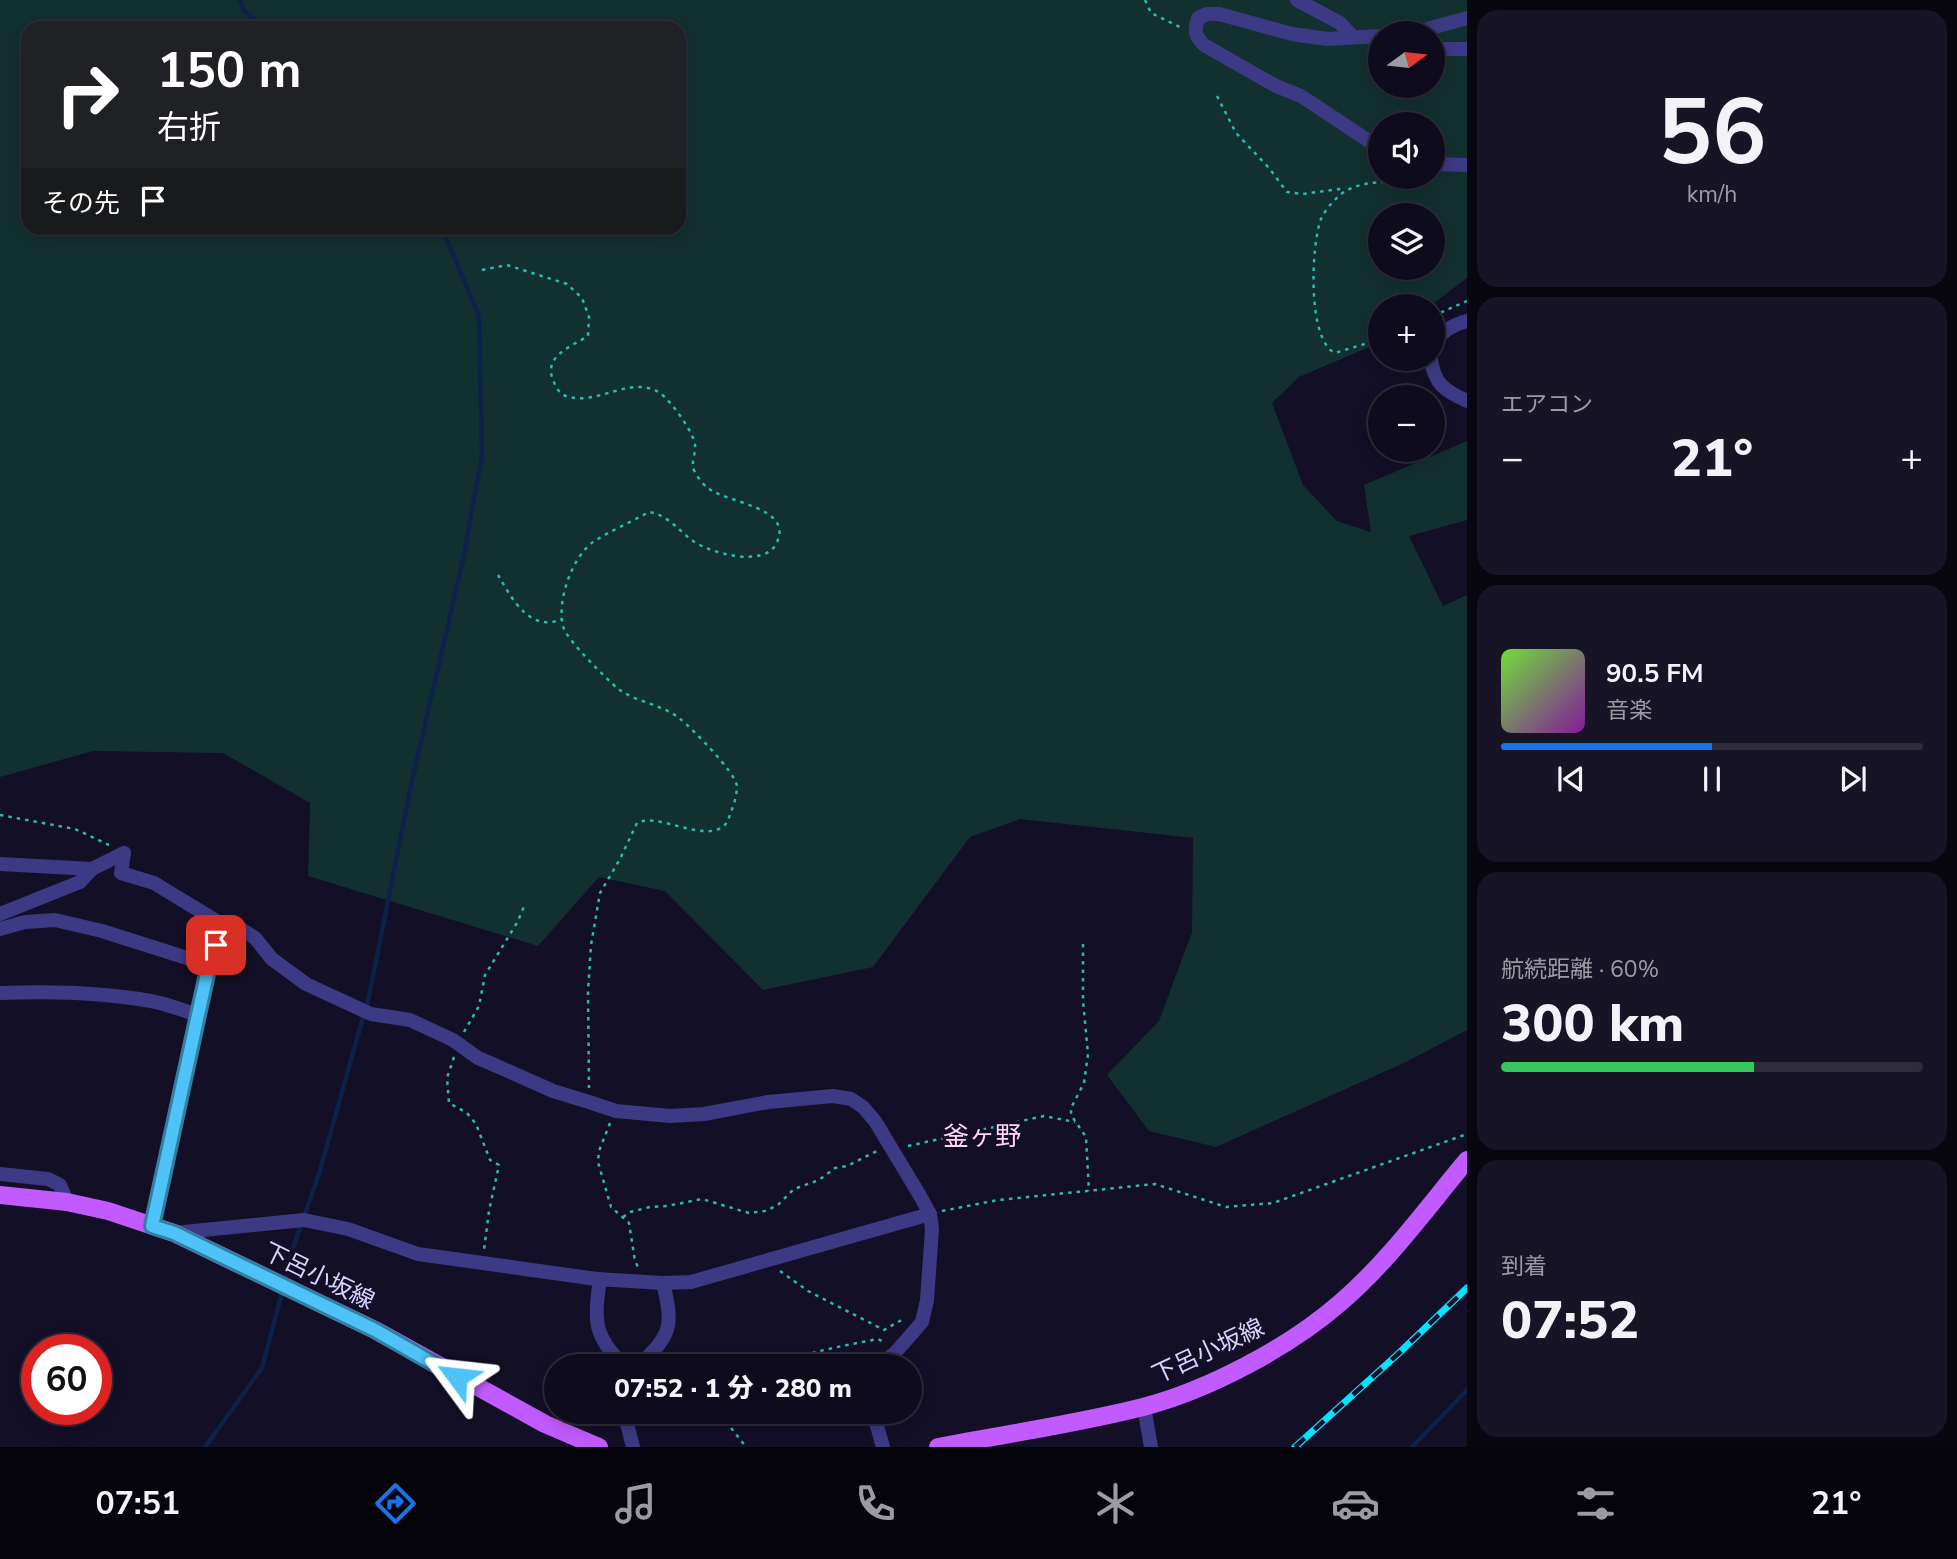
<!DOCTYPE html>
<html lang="ja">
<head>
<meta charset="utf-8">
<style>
	body { margin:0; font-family:"Nunito Sans","Noto Sans JP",sans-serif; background:#171425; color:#f1f3f6; height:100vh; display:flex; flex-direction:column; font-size:26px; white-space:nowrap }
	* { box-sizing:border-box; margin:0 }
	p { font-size:23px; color:#9b9ba3 }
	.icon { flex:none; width:38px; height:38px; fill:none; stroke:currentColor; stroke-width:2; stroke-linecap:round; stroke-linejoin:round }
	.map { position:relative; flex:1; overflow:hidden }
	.side { display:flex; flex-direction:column; gap:10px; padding:10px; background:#08060f; width:490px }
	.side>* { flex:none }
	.banner { position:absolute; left:21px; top:21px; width:665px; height:214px; border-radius:21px; box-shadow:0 4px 18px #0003,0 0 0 2px #2e2b3b; background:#202124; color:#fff; overflow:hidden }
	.needle { width:46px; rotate:75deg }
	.controls { position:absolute; left:1368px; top:21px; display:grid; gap:14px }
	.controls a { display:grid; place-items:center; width:77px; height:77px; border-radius:50%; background:#0e0b1c; box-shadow:0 4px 18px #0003,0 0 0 2px #2e2b3b; font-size:35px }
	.speed { position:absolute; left:21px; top:1334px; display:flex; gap:14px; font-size:35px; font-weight:700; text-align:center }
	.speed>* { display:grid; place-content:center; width:91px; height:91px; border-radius:50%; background:#0e0b1c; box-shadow:0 4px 18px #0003,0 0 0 2px #2e2b3b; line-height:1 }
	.speed .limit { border:10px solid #d22; background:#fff; color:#111 }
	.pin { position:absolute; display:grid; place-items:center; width:60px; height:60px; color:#fff; margin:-30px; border-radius:14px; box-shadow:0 4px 10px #0006 }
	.me { position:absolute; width:77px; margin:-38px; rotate:300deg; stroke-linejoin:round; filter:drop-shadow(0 0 5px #0008) }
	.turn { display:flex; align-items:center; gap:24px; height:147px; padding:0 21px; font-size:32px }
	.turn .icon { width:91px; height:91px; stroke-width:2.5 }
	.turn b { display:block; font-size:49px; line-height:60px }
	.then { display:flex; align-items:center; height:66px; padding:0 21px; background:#0003; gap:14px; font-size:26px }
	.big { font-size:52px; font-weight:800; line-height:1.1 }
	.side .card { flex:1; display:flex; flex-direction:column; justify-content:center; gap:10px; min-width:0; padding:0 24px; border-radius:21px; background:#171425 }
	.side .dial { align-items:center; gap:0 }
	.dial b { font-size:91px; line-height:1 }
	.song { display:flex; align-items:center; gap:21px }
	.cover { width:84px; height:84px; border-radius:10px; background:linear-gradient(135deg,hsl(100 70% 55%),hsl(290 70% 35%)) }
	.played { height:7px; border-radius:4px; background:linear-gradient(90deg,#1a73e8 50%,#2e2b3b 50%) }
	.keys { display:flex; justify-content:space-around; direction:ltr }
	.heat { display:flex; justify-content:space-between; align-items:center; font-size:38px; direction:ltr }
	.charge { height:10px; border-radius:5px; background:linear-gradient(90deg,#34c759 60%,#2e2b3b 0) }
	.trip { position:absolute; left:544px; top:1354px; width:378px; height:70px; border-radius:35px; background:#0e0b1c; box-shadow:0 4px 18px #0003,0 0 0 2px #2e2b3b; font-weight:800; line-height:70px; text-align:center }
	.menu { display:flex; height:112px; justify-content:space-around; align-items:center; background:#06040b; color:#9b9ba3 }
	.menu .icon { width:49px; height:49px }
	.menu .selected { color:#1a73e8 }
	.menu b { font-size:32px; color:#f1f3f6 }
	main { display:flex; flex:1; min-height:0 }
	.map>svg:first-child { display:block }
	.green { fill:#12302f; fill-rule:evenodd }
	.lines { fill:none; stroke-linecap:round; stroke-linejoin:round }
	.stream { stroke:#0c2248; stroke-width:4.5 }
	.path { stroke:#2fb8b0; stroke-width:2.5; stroke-dasharray:3.5 5; stroke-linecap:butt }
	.street { stroke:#3d3a85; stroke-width:14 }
	.primary { stroke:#c25bff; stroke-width:18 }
	.rail-casing { stroke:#00e5ff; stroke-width:7 }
	.rail { stroke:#130f26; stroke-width:4.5; stroke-dasharray:13; stroke-linecap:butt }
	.route-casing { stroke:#337fa1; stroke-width:18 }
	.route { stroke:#4fc3f7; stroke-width:12 }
	.labels { text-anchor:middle; stroke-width:7; stroke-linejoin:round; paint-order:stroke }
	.street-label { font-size:24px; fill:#d9d4ff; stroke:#130f26 }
	.neighbourhood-label { font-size:26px; fill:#ffd6f0; stroke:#130f26 }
</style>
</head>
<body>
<main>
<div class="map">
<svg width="1467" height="1447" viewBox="0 0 1467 1447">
	<rect width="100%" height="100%" fill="#130f26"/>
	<path class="green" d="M 0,0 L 1467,0 L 1467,278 L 1430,306 L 1381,306 L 1381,342 L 1299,377 L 1272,403 L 1303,485 L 1337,521 L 1371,532 L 1364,485 L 1467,441 L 1467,520 L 1409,536 L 1443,606 L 1467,595 L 1467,1030 L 1404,1063 L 1216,1147 L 1149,1131 L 1107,1075 L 1159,1021 L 1192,932 L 1193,838 L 1020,819 L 970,837 L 873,967 L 763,990 L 665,891 L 599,877 L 538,946 L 308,876 L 310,803 L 223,753 L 93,751 L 0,777 ZM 28,28 L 679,28 L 679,228 L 28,228 ZM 1381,33 L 1433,33 L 1433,86 L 1381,86 ZM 1381,124 L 1433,124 L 1433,177 L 1381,177 ZM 1381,215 L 1433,215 L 1433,268 L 1381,268 Z"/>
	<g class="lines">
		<g class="stream">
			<path d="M 240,0 L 243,10 L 263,28"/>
			<path d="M 285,1280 L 293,1248 L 319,1174 L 369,996 L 412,781 L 463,560 L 482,455 L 479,316 L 442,228"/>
			<path d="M 205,1447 L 262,1368 L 283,1289"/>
			<path d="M 1412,1447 L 1467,1390"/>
		</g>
		<g class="path">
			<path d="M 1145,0 L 1151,13 L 1182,28"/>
			<path d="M 1217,96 L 1236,133 L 1269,168 L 1287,192 L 1303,194 L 1339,189 L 1344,192"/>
			<path d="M 482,270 L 507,265 L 567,284 L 582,298 L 589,317 L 588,336 C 572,346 543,356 553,380 C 556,387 559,394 566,396 C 596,407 631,374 660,393 C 671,401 693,431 695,445 C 696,452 692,460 693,467 C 694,473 703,485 708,488 C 726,503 796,507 776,544 C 764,568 710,553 693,541 C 678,530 668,515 649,512 C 631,522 610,531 593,542 C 572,557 555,604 564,629 C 570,643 605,677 617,688 C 635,702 661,704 679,718 C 692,728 735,772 737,786 C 737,795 734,804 731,812 C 729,817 728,822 724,826 C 703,843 658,812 637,823 L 620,859 L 600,893 L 591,945 L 588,991 L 589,1088"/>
			<path d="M 1433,316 L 1467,301"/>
			<path d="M 1381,339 L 1335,353 C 1307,340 1311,245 1321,219 C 1325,210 1333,201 1341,194 C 1366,176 1401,185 1430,178"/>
			<path d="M 498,575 C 512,599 530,633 562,619"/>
			<path d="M 0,815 L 75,829 L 109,845"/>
			<path d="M 1083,944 L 1083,1001 L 1088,1054 L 1084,1083 L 1071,1108 L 1071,1115 L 1086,1137 L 1089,1191"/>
			<path d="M 464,1032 L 479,1006 L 485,975 L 518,921 L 525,904"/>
			<path d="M 454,1057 L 447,1078 L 449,1103 L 467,1113 L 476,1124 L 490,1160 L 499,1165 L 489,1211 L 484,1250"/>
			<path d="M 610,1123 L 599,1151 L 598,1162 L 611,1207 L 629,1223 L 635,1261 L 638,1267"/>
			<path d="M 908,1146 L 1044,1116 L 1075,1122"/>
			<path d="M 942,1211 L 998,1200 L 1155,1184 L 1226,1207 L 1273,1203 L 1467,1134"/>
			<path d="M 623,1217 L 630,1212 L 650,1207 L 667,1206 L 702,1199 L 749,1213 L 765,1211 L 778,1205 L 794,1189 L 819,1180 L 835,1168 L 847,1166 L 877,1151"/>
			<path d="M 780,1271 L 808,1291 L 884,1330 L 905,1318"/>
			<path d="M 772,1367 C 806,1352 842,1346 878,1339 L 886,1343"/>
			<path d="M 728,1412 L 728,1424 L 746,1447"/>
		</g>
		<g class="street">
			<path d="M 1297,0 L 1340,23 L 1353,37"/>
			<path d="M 1413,33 L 1467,18"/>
			<path d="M 1381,36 L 1327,39 L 1292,34 L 1219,14 L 1207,14 L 1198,18 C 1194,31 1195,36 1204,45 L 1276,86 L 1301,96 L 1381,149"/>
			<path d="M 1433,49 L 1467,49"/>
			<path d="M 1433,164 L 1467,165"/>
			<path d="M 1433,345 C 1440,333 1453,324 1467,321"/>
			<path d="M 1431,359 C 1434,384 1445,391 1467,401"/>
			<path d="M 124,853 L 121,873 L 154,883 L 223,925 L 238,927 L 255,938 L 272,959 L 306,984 L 371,1014 L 410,1020 L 453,1040 L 478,1058 L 490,1063 L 553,1091 L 589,1102 L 616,1111 L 670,1116 L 704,1114 L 768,1102 L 833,1096 L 851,1099 L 863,1107 L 875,1121 L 919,1194 L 930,1214 L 932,1229 L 927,1300 L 922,1322 L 895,1353 L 877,1367"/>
			<path d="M 0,864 L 92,869 L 124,853"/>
			<path d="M 0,914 L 80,882 L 92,869"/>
			<path d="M 0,929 L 25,922 L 55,920 L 102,931 L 209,965"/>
			<path d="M 0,993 C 50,991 101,992 151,1001 C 167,1004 182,1010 198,1015"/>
			<path d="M 0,1174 L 48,1179 L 60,1185 L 67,1202"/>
			<path d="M 152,1226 L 209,965 L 223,925"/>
			<path d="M 174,1233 L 304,1220 L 348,1229 L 418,1254 L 597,1279 L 663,1283 L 691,1282 L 930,1214"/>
			<path d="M 600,1279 C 594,1321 593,1336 625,1367"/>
			<path d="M 637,1367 C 671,1335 674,1328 663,1283"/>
			<path d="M 1144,1407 L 1151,1447"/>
			<path d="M 624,1412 L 633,1447"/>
			<path d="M 873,1412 L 883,1447"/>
		</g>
		<g class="primary">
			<path d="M 0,1195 L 67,1202 L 108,1211 L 174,1233 L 375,1330 L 545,1424 L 599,1447"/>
			<path d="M 938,1447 C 1006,1434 1076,1424 1143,1407 C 1208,1390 1288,1348 1340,1303 C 1388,1262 1426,1209 1467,1160"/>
		</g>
		<g class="rail-casing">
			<path id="rail" d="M 1295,1447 L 1398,1354 L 1467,1288"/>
		</g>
		<use href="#rail" class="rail"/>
	</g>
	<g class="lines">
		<g class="route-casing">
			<path id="route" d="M 216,945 L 209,965 L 198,1015 L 152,1226 L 174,1233 L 375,1330 L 457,1377"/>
		</g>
		<use href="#route" class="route"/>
	</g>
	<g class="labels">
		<g class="street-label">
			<text transform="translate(319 1276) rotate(26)" y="8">下呂小坂線</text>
			<text transform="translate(1208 1351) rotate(-25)" y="8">下呂小坂線</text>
		</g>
		<g class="neighbourhood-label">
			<text x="982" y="1145">釜ヶ野</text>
		</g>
	</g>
</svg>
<div class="controls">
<a><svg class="needle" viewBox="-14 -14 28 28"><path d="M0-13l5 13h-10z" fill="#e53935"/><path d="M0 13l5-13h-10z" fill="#9b9ba3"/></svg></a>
<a><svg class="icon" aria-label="sound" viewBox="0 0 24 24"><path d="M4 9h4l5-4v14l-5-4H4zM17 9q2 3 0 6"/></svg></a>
<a><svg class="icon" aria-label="layers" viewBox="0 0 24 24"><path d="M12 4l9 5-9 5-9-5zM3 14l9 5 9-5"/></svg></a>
<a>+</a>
<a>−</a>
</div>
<div class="speed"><div class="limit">60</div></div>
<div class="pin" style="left:216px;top:945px;background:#d93025"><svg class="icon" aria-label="arrive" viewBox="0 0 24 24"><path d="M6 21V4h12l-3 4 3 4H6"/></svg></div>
<svg class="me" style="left:457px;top:1377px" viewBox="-20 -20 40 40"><path d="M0-17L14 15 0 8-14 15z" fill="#4fc3f7" stroke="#fff" stroke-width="4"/></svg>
<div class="trip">07:52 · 1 分 · 280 m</div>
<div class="banner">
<div class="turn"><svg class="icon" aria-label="right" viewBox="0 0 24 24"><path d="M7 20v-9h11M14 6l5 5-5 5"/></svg><div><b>150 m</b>右折</div></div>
<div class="then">その先<svg class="icon" aria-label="arrive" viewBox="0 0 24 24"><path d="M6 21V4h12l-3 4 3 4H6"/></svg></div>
</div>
</div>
<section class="side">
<div class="card dial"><b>56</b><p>km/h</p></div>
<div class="card"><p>エアコン</p>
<div class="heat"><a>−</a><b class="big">21°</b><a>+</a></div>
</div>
<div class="card">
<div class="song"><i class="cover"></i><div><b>90.5 FM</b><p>音楽</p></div></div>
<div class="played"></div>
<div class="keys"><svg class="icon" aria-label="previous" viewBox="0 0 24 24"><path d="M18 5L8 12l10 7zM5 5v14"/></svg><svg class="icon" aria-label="pause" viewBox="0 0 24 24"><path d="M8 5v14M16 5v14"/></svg><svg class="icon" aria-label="next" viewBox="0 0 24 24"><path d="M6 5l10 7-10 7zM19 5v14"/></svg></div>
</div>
<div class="card"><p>航続距離 · 60%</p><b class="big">300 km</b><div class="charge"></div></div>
<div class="card"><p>到着</p><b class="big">07:52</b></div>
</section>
</main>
<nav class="menu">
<b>07:51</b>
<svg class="icon selected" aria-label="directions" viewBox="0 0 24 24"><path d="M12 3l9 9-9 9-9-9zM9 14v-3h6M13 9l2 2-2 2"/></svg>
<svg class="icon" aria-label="music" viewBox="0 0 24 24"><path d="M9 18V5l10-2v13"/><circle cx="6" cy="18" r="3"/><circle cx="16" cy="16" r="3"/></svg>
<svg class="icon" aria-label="phone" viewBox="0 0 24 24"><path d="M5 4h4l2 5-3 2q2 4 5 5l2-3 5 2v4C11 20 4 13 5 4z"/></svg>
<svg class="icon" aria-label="climate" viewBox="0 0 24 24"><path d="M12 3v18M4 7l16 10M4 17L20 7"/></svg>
<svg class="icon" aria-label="car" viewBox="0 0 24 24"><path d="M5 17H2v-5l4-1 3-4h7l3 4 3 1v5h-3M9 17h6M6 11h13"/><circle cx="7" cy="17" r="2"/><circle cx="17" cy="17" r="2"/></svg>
<svg class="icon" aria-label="filters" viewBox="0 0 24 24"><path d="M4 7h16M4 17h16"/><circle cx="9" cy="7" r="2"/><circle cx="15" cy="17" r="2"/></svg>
<b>21°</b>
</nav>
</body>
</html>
